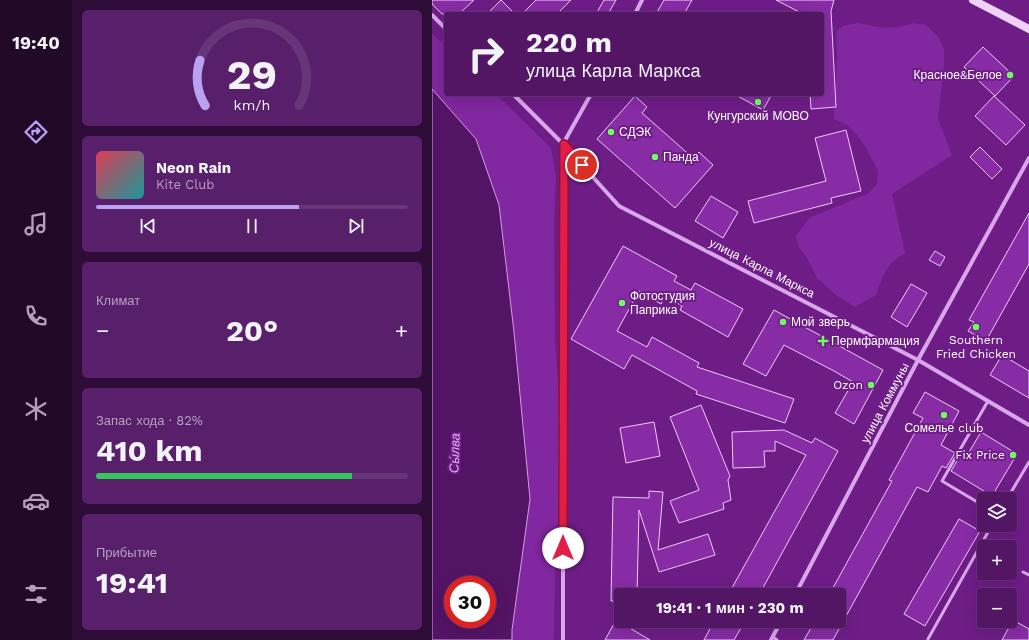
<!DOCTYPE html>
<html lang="ru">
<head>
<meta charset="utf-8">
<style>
	body { margin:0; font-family:"Work Sans",sans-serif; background:#581f6b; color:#f1f3f6; height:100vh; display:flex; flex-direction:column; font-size:15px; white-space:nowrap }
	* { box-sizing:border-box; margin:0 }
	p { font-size:13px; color:#b59fbf }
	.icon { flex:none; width:22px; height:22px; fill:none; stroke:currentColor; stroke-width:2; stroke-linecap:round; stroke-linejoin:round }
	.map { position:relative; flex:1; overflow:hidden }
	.side { display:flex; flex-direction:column; gap:10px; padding:10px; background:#2d0c38; width:360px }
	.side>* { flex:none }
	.banner { position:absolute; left:12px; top:12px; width:380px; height:84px; border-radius:4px; box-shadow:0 4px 16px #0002,0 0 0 1px #683579; background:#521665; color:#f1f3f6; overflow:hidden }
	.buttons { position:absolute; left:545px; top:492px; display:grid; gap:8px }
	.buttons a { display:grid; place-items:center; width:40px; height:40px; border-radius:4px; background:#521665; box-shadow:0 4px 16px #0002,0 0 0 1px #683579; font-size:20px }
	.speed { position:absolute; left:12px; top:576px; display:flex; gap:8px; font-size:20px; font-weight:700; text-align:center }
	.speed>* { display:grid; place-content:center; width:52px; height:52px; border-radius:50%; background:#521665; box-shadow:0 4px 16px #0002,0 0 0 1px #683579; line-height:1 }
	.speed .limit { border:6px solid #d22; background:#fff; color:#111 }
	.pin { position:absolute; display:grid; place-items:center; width:34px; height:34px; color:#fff; margin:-17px; border:2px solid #fff; border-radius:50%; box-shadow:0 1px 4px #0007 }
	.me { position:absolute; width:44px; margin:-22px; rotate:0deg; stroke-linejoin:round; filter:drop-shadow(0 0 3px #0008) }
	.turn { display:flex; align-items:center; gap:14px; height:84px; padding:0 16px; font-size:18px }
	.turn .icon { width:52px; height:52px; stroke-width:2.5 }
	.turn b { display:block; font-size:28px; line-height:34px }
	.big { font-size:30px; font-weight:700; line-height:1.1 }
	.side .tile { flex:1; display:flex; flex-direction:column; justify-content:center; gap:6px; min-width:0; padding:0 14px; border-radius:6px; background:#581f6b }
	.side .dial { align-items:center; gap:0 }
	.dial svg { height:104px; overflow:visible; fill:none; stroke:#683579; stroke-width:7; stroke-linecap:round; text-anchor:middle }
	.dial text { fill:#f1f3f6; stroke:none }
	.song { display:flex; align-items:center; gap:12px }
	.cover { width:48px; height:48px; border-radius:6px; background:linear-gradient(135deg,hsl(350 70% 55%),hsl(180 70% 35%)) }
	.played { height:4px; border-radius:2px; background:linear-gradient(90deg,#bca0f2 65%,#683579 65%) }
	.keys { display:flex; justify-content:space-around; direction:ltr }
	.heat { display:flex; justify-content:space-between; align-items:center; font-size:22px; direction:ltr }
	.charge { height:6px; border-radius:3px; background:linear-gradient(90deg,#34c759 82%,#683579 0) }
	.trip { position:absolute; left:182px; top:588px; width:232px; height:40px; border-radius:4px; background:#521665; box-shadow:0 4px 16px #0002,0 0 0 1px #683579; font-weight:700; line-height:40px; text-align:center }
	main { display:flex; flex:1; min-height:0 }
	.tab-bar { display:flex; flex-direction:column; width:72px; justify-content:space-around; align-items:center; background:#210928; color:#b59fbf }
	.tab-bar .icon { width:28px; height:28px }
	.tab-bar .current { color:#bca0f2 }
	.tab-bar b { font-size:18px; color:#f1f3f6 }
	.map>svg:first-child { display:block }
	.green { fill:#81279f }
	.water { fill:#531465; stroke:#d799ed; fill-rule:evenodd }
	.building { fill:#872ca5; stroke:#edcbf8 }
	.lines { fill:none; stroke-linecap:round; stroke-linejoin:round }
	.lane { stroke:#daa6eb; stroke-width:3 }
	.street { stroke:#daa6eb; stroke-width:4 }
	.secondary { stroke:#efd2f8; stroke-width:8 }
	.route-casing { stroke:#92132f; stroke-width:10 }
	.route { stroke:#e11d48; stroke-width:7 }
	.poi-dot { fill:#72fa65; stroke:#6e1d87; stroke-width:1.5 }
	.labels { text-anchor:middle; stroke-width:4; stroke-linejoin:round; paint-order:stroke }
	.poi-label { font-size:12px; fill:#fff; stroke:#6e1d87; text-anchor:start }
	.street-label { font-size:12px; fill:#fff; stroke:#6e1d87 }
	.water-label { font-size:13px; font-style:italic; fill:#e2b2f2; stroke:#6e1d87 }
</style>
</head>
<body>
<main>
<nav class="tab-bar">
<b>19:40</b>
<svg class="icon current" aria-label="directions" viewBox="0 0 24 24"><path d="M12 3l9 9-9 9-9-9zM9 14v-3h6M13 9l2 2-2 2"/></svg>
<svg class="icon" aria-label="music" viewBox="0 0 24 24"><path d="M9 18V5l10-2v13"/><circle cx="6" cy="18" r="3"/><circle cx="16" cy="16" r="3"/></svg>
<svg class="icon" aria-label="phone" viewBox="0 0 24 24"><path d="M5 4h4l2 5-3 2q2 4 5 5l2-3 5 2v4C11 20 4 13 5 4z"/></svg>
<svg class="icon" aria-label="climate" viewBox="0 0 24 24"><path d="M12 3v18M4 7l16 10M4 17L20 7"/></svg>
<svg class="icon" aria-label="car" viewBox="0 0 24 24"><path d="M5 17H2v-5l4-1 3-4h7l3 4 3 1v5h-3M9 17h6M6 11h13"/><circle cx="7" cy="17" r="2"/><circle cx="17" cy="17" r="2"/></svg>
<svg class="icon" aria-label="filters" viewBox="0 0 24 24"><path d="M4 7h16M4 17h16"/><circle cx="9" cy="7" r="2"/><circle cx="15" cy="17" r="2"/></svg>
</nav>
<section class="side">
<div class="tile dial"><svg viewBox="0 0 100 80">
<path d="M14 69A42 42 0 1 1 86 69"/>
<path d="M14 69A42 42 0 0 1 10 34" stroke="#bca0f2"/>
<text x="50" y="56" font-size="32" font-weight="700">29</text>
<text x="50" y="72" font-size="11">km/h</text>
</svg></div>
<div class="tile">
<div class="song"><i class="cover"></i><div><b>Neon Rain</b><p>Kite Club</p></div></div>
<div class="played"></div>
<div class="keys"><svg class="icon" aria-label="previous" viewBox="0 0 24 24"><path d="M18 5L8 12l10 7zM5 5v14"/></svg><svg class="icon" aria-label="pause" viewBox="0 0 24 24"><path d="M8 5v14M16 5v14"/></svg><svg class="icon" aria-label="next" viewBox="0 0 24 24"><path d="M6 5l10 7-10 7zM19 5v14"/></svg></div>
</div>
<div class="tile"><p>Климат</p>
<div class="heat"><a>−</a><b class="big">20°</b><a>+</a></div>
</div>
<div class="tile"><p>Запас хода · 82%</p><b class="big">410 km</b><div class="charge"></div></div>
<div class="tile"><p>Прибытие</p><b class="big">19:41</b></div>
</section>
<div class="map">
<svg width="597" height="640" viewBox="0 0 597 640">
	<rect width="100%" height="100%" fill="#6e1d87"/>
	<g class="green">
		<path d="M 426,23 L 452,28 L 468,27 L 482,23 L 494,25 L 507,38 L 512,49 L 512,65 L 506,119 L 520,155 L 460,194 L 473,253 C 453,265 452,274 444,295 L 423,307 L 404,295 L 385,278 L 375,257 L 367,248 L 364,236 L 377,218 L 437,193 L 445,184 L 446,171 L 433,146 L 424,134 L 415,125 L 402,119 L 405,55 L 404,31 L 411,26 Z"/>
		<path d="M 0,34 L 14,46 L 14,94 L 64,94 L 119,148 L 124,176 L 122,225 L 123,337 L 131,471 L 123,568 L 122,640 L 80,640 L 80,630 L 98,499 L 82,332 L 67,205 L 44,139 L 0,89 Z"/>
	</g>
	<path class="water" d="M 0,89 L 44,139 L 67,205 L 82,332 L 98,499 L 80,630 L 80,640 L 0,640 ZM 21,585 L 55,585 L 55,619 L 21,619 Z"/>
	<g class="building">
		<path d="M 0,0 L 42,0 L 27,14 L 10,14 L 0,4 Z"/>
		<path d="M 69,0 L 83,14 L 55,14 Z"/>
		<path d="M 104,0 L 139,0 L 125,14 L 90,14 Z"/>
		<path d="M 172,0 L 184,0 L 176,14 L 164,14 Z"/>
		<path d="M 232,0 L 260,0 L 252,14 L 224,14 Z"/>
		<path d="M 344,0 L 402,0 L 399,11 L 404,107 L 379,109 L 378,94 L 390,94 L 390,14 L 371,14 Z"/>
		<path d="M 551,47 L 582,76 L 563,96 L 532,67 Z"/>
		<path d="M 302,94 L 340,94 L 331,110 Z"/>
		<path d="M 203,96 L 215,107 L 210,113 L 261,158 L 267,152 L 281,165 L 243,208 L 165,139 Z"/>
		<path d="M 562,96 L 593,125 L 574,145 L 543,116 Z"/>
		<path d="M 414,130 L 429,191 L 399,198 L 400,203 L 322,223 L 316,201 L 394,181 L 383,138 Z"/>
		<path d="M 548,147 L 570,169 L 560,179 L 538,157 Z"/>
		<path d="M 279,196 L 306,212 L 291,238 L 263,221 Z"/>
		<path d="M 597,213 L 597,264 L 554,341 L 536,331 L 542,322 L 537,320 Z"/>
		<path d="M 191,246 L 245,276 L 242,281 L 259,290 L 263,283 L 311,309 L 296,337 L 248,310 L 250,306 L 233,296 L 229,304 L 207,291 L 185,331 L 215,347 L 220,337 L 267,363 L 265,367 L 362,399 L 353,423 L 264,394 L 265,391 L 200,355 L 192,369 L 139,339 Z"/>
		<path d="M 503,251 L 513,257 L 508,266 L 497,260 Z"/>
		<path d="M 479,284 L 495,293 L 475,327 L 459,317 Z"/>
		<path d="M 342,310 L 451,370 L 422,424 L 403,413 L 421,382 L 402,371 L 352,345 L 334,376 L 311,364 Z"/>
		<path d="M 570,355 L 597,371 L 597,398 L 558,375 Z"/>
		<path d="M 493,392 L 527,411 L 509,445 L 523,453 L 514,468 L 510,466 L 496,492 L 485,487 L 401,640 L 372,640 L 383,621 L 407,621 L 407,595 L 397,595 L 460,481 L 457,480 L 491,418 L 481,413 Z"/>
		<path d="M 269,405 L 298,476 L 296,480 L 299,500 L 291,503 L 292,509 L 247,523 L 238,501 L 267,490 L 238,417 Z"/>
		<path d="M 222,422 L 228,456 L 194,463 L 188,428 Z"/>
		<path d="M 352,430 L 380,443 L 383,438 L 406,451 L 327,595 L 296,595 L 374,455 L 343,441 L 343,451 L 332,451 L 333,467 L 301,468 L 300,432 Z"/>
		<path d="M 549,432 L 585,454 L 560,496 L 519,471 L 528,456 L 533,459 Z"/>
		<path d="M 217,491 L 231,492 L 226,550 L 276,534 L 283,555 L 227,572 L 207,510 L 205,595 L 189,595 L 189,601 L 179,601 L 181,497 L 217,498 Z"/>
		<path d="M 527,519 L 548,531 L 493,626 L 472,614 Z"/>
		<path d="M 184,620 L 218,640 L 173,640 Z"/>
		<path d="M 581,620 L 597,629 L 597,640 L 570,640 Z"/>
		<path d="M 282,621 L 313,621 L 302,640 L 272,640 Z"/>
	</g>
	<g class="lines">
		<g class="lane">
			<path d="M 575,499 L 597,462"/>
			<path d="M 552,506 L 510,481 L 556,401"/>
			<path d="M 591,572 L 597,575"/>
			<path d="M 341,637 L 345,640"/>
			<path d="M 496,639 L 560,525"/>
		</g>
		<g class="street">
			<path d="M 203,14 L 210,0"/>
			<path d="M 0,15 L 14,29"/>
			<path d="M 81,94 L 131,144 L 187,206 L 486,360 L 597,425"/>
			<path d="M 363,595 L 486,360 L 597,158"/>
			<path d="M 131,640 L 131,144 L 159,94"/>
			<path d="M 339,640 L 349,621"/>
		</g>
		<path class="secondary" d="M 541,0 L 597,29"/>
	</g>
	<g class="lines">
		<g class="route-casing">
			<path id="route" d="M 131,548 L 132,144 L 150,165"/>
		</g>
		<use href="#route" class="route"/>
	</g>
	<g class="poi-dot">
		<circle cx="578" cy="75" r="4"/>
		<circle cx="326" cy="102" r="4"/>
		<circle cx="179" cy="132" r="4"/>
		<circle cx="223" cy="157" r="4"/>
		<circle cx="190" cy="303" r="4"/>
		<circle cx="351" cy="322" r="4"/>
		<circle cx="544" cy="327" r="4"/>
		<path d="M389 335h4v4h4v4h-4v4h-4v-4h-4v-4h4z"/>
		<circle cx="439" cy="385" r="4"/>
		<circle cx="512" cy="415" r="4"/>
		<circle cx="581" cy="455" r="4"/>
	</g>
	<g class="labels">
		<g class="poi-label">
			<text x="570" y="79" text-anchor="end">Красное&amp;Белое</text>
			<text x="326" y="120" text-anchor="middle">Кунгурский МОВО</text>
			<text x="187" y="136">СДЭК</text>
			<text x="231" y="161">Панда</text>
			<text x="198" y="300">Фотостудия<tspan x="198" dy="14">Паприка</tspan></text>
			<text x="359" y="326">Мой зверь</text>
			<text x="544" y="344" text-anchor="middle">Southern<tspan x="544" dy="14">Fried Chicken</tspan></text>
			<text x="399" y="345">Пермфармация</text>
			<text x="431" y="389" text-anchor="end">Ozon</text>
			<text x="512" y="432" text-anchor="middle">Сомелье club</text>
			<text x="573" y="459" text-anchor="end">Fix Price</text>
		</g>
		<g class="street-label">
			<text transform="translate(330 268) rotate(27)" y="4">улица Карла Маркса</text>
			<text transform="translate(453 403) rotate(-62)" y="4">улица Коммуны</text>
		</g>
		<g class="water-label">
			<text transform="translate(22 453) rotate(-88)" y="5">Сы́лва</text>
		</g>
	</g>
</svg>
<div class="buttons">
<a><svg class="icon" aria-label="layers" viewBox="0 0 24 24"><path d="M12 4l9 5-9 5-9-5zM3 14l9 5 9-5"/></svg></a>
<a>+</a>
<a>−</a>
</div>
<div class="speed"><div class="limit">30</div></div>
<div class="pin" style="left:150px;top:165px;background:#d93025"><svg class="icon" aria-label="arrive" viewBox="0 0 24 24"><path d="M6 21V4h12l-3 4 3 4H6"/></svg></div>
<svg class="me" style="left:131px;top:548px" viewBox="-20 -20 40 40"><circle r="19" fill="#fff"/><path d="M0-13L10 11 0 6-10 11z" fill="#e11d48"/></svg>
<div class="trip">19:41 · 1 мин · 230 m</div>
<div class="banner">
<div class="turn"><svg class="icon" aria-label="right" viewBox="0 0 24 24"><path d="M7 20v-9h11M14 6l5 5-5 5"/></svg><div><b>220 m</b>улица Карла Маркса</div></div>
</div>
</div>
</main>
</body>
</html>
